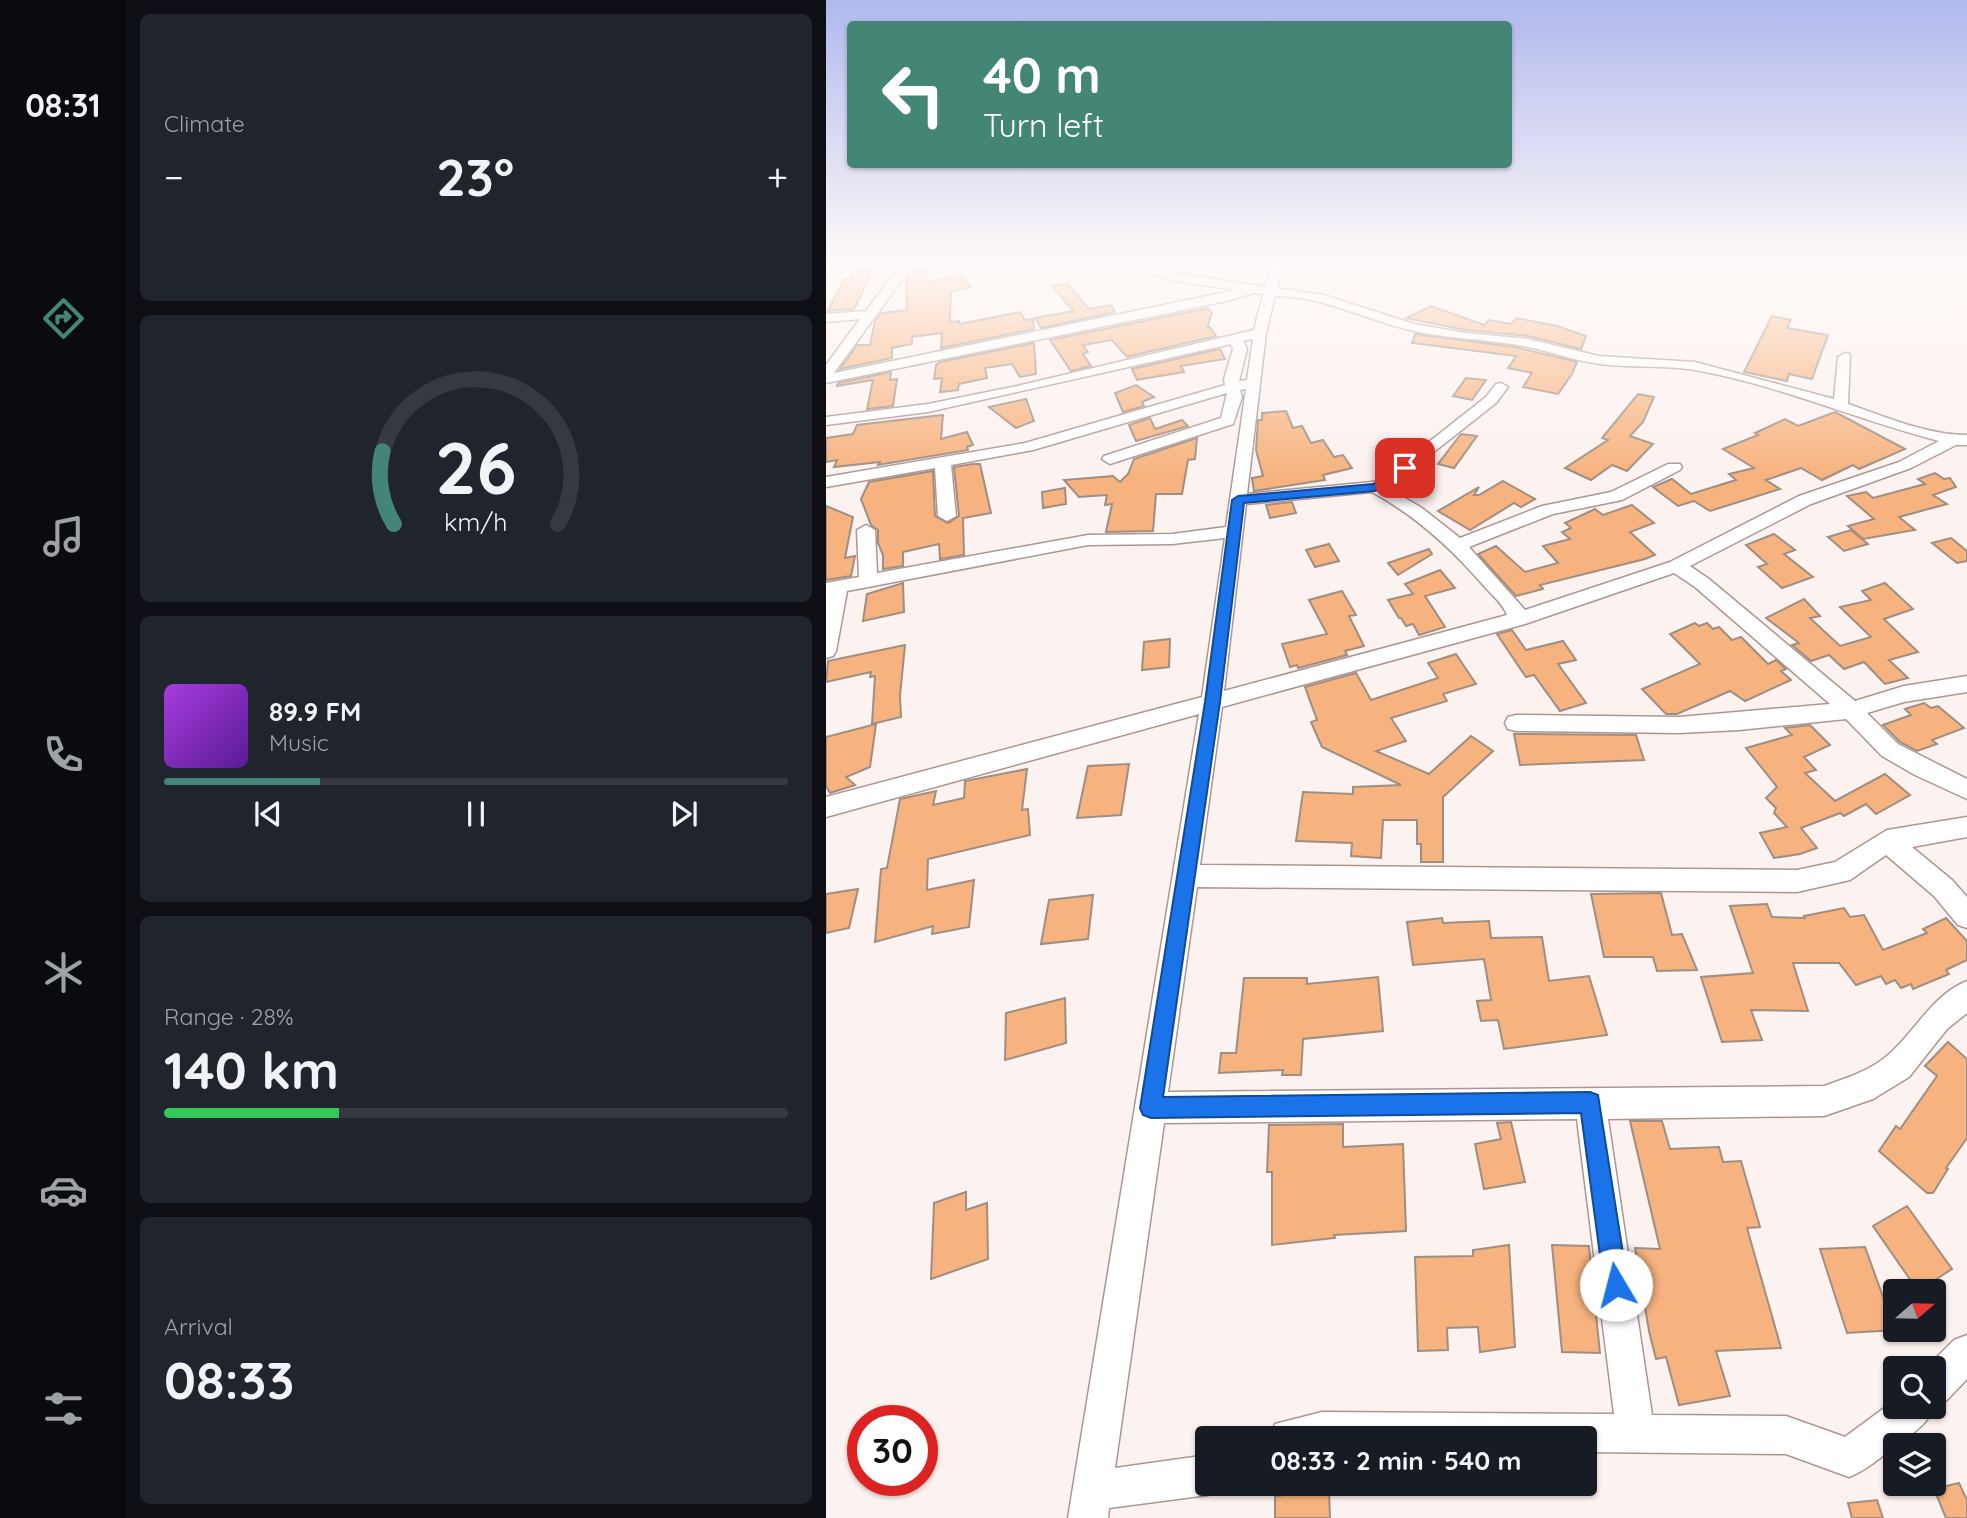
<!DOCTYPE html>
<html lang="en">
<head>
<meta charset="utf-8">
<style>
	body { margin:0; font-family:Quicksand,sans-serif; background:#20242c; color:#f1f3f6; height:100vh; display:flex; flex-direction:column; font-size:26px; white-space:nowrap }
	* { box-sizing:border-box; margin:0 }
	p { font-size:23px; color:#9ea1a6 }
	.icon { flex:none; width:38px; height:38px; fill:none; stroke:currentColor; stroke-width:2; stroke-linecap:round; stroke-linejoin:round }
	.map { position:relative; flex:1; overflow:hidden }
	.side { display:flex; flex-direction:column; gap:14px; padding:14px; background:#0d0f14; width:700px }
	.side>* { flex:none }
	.banner { position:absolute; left:21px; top:21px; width:665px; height:147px; border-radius:7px; box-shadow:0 2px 5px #0004; background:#448676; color:#fff; overflow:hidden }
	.needle { width:46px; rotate:70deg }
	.buttons { position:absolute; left:1057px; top:1279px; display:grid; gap:14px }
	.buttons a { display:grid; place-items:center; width:63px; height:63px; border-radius:7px; background:#171b24; box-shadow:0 2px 5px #0004; font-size:35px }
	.speed { position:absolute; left:21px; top:1405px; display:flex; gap:14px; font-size:35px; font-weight:700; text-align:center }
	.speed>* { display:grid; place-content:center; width:91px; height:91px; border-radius:50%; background:#171b24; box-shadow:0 2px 5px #0004; line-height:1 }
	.speed .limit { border:10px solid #d22; background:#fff; color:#111 }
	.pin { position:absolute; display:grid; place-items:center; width:60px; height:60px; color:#fff; margin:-30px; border-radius:14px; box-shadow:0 4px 10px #0006 }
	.me { position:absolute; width:77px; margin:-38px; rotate:352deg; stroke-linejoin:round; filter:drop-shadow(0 0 5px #0008) }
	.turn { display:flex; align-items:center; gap:24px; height:147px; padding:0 21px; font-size:32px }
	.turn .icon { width:91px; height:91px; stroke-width:2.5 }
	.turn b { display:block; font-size:49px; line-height:60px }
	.big { font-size:52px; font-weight:700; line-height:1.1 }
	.side .card { flex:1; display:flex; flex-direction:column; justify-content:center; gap:10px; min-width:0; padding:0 24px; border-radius:10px; background:#20242c }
	.side .dial { align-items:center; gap:0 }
	.dial svg { height:182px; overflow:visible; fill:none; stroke:#363941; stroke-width:7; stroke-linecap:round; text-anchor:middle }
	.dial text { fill:#f1f3f6; stroke:none }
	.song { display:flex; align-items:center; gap:21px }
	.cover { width:84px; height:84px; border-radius:10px; background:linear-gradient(135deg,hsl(280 70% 55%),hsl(270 70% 35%)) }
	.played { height:7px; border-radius:4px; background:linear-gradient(90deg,#448676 25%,#363941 25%) }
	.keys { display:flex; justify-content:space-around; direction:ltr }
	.heat { display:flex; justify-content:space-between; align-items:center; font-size:38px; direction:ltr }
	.charge { height:10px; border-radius:5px; background:linear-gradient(90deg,#34c759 28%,#363941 0) }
	.trip { position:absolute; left:369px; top:1426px; width:402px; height:70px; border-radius:7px; background:#171b24; box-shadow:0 2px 5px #0004; font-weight:700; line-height:70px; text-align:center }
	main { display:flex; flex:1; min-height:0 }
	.menu { display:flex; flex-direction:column; width:126px; justify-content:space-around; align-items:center; background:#090b0e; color:#9ea1a6 }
	.menu .icon { width:49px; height:49px }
	.menu .on { color:#448676 }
	.menu b { font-size:32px; color:#f1f3f6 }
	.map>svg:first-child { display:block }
	.building { fill:#f7b37f; stroke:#9f8e81; stroke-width:2 }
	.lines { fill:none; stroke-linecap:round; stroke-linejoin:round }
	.minor-casing { stroke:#ad9692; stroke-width:3 }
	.minor { fill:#fff; fill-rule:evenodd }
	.route { fill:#1a73e8; stroke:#114b97; stroke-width:2 }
</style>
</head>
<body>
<main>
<nav class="menu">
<b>08:31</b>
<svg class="icon on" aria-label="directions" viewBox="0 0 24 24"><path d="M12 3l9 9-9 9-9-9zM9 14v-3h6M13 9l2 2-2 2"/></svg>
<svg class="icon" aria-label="music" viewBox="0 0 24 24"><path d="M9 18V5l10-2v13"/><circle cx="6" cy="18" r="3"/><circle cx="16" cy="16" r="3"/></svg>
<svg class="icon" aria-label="phone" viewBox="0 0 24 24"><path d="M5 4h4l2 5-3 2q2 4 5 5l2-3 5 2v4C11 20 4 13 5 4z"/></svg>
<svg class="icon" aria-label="climate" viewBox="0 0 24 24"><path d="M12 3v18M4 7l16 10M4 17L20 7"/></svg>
<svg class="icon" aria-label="car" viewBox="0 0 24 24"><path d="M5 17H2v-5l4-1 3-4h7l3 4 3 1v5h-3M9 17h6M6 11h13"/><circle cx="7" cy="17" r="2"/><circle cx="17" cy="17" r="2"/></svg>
<svg class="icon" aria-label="filters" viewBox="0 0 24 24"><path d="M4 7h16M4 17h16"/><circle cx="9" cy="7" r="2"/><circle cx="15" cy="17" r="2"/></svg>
</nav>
<section class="side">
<div class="card"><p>Climate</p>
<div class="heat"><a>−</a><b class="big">23°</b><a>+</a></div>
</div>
<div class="card dial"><svg viewBox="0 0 100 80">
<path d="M14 69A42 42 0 1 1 86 69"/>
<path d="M14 69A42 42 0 0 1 9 37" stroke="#448676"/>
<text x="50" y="56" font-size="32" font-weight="700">26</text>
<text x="50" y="72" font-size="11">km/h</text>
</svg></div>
<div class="card">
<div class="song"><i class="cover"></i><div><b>89.9 FM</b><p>Music</p></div></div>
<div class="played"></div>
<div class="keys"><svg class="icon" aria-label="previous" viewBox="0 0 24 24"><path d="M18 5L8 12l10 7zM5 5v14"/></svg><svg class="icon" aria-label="pause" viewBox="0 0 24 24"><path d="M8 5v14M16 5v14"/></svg><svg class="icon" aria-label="next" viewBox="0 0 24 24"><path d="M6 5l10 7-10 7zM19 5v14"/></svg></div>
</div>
<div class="card"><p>Range · 28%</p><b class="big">140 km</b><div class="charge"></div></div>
<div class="card"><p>Arrival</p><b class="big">08:33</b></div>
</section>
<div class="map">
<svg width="1141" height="1518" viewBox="0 0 1141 1518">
	<rect width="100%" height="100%" fill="#fcf2f0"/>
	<g class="building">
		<path d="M 44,269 L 41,277 L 44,277 L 28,309 L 2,311 L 18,279 L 24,279 L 27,271 Z"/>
		<path d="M 99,270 L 103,282 L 135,275 L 145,287 L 125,292 L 124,322 L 133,321 L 133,324 L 194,312 L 199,320 L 207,319 L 208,329 L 115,348 L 116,333 L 86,337 L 86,344 L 66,348 L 66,358 L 14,369 L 31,345 L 44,345 L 49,321 L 55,313 L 81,310 L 80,278 L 85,272 Z"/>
		<path d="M 241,283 L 263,309 L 285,305 L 289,312 L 215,328 L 209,318 L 247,311 L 226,286 Z"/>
		<path d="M 605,306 L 658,325 L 663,320 L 685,324 L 691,318 L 731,326 L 760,336 L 755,349 L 702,336 L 640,330 L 580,318 Z"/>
		<path d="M 382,308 L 386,313 L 381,328 L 384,327 L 390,336 L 301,357 L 286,340 L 257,345 L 262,352 L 257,354 L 265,366 L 245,371 L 224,340 Z"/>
		<path d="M 946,316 L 965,320 L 961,328 L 1002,335 L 986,379 L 963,374 L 961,381 L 918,372 Z"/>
		<path d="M 589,334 L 689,347 L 751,362 L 746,374 L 732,394 L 697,387 L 706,373 L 682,368 L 690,356 L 586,343 Z"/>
		<path d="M 208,343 L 210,374 L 194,377 L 186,364 L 159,368 L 161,378 L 133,384 L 132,390 L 114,392 L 116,378 L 108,379 L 110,365 L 114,362 Z"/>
		<path d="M 394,349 L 399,359 L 355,366 L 358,372 L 311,380 L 306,369 Z"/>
		<path d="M 65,372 L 64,380 L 71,379 L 67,406 L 41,409 L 47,380 L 11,386 L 12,383 Z"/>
		<path d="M 640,378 L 660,380 L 646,400 L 627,396 Z"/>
		<path d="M 310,385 L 328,397 L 316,402 L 318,406 L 297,412 L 289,393 Z"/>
		<path d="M 812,394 L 828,397 L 817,422 L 804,436 L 827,444 L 801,471 L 786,465 L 765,480 L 739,468 L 782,440 L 776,438 Z"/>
		<path d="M 200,399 L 208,421 L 190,428 L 163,407 Z"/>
		<path d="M 460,411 L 467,428 L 476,426 L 485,443 L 497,440 L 508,457 L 517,455 L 526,468 L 497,475 L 499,480 L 428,491 L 426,478 L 437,476 L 430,450 L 432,420 L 436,420 L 436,413 Z"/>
		<path d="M 1009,412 L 1079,449 L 1033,469 L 1027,465 L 996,480 L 975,468 L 940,480 L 954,489 L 884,511 L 868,501 L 852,506 L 827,487 L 846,479 L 865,494 L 910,480 L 903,474 L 928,468 L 897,449 L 932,435 L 929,433 L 959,419 L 972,426 Z"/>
		<path d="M 117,415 L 115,439 L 141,432 L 147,445 L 141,447 L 142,450 L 52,465 L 54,462 L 8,467 L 11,460 L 0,462 L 0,438 L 27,434 L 31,425 Z"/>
		<path d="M 324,418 L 329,429 L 356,420 L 362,426 L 310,441 L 303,425 Z"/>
		<path d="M 635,434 L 651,436 L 628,468 L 612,464 Z"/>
		<path d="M 371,438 L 369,459 L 362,460 L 356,494 L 330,494 L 327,531 L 280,532 L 286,504 L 279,505 L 281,495 L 253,497 L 238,480 L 287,476 L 294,482 L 302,474 L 308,459 Z"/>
		<path d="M 147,464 L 154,464 L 165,513 L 137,518 L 138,555 L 114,559 L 113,544 L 77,552 L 77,566 L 57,569 L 57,555 L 52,543 L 52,530 L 45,525 L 35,499 L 43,482 L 107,471 L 109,516 L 122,523 L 133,516 L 128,467 Z"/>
		<path d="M 1109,473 L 1118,479 L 1124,478 L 1130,487 L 1107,495 L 1121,504 L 1073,517 L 1089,530 L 1037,539 L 1022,526 L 1048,519 L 1021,496 L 1040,492 L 1047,498 L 1099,484 L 1092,479 Z"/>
		<path d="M 677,481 L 709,499 L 695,507 L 688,503 L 644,530 L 612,511 L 653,487 L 648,495 L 653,495 Z"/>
		<path d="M 239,488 L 240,504 L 217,508 L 216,492 Z"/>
		<path d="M 466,502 L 470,513 L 444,518 L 440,505 Z"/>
		<path d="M 806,505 L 828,523 L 804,532 L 829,555 L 819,559 L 714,585 L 717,589 L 690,596 L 652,554 L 670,546 L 699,572 L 732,563 L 717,546 L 744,539 L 736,532 L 745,528 L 739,523 L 769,509 L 777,515 Z"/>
		<path d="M 0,506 L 27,517 L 19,558 L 29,556 L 25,576 L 0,580 Z"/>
		<path d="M 1025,530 L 1042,544 L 1018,551 L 1002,537 Z"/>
		<path d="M 948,534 L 969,550 L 958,554 L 987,577 L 956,588 L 932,567 L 941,564 L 920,545 Z"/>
		<path d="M 1125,538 L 1141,551 L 1141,561 L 1131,563 L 1106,543 Z"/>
		<path d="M 503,544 L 513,561 L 489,567 L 480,550 Z"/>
		<path d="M 603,549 L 606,554 L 572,575 L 562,563 Z"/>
		<path d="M 614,570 L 629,588 L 599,596 L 619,627 L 593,635 L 587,624 L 580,626 L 575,618 L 573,618 L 562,600 L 587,594 L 579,584 Z"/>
		<path d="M 77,583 L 78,612 L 37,621 L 41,594 Z"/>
		<path d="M 1059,583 L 1087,609 L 1058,619 L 1092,652 L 1063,660 L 1082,678 L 1059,684 L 1038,662 L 1018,669 L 1003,655 L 985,661 L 966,645 L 973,643 L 940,618 L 978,599 L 994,616 L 984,618 L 1014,646 L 1045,637 L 1014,607 L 1045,600 L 1036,591 Z"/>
		<path d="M 516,591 L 530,615 L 523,616 L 538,646 L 519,651 L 521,655 L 472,668 L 471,665 L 464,667 L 456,644 L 501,634 L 483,600 Z"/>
		<path d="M 869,623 L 873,626 L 881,623 L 887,629 L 893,627 L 906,640 L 915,637 L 942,664 L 950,660 L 960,669 L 955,671 L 965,680 L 919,701 L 904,691 L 851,714 L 840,714 L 816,689 L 874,664 L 844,634 Z"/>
		<path d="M 686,630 L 700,650 L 737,641 L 750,660 L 732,664 L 760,703 L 734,711 L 708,675 L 700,677 L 671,634 Z"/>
		<path d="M 344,639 L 343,667 L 316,670 L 318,642 Z"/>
		<path d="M 79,645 L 74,696 L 75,717 L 46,724 L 49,676 L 44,677 L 45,672 L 0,682 L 2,661 Z"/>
		<path d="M 630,654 L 650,684 L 617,694 L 621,701 L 565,718 L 580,741 L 550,751 L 603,774 L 645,736 L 667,751 L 617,797 L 617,862 L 595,862 L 595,844 L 591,844 L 591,820 L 557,820 L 555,858 L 525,856 L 526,843 L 470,841 L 477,792 L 527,794 L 527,787 L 575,785 L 496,747 L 485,722 L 491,720 L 479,687 L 530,673 L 545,700 L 612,678 L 602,663 Z"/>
		<path d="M 1098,703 L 1105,708 L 1112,706 L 1138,728 L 1106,740 L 1111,744 L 1091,751 L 1074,742 L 1057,725 L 1085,715 L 1079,709 Z"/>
		<path d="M 50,724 L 44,767 L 20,777 L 29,785 L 4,793 L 0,786 L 0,737 Z"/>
		<path d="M 984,725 L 1004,745 L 978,757 L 990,770 L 979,773 L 1009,801 L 1059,774 L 1084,795 L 1050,814 L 1040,804 L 1018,816 L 1014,813 L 975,828 L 991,848 L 974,854 L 948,858 L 934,833 L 961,827 L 948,813 L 950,808 L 940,798 L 951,787 L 920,748 L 966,735 L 959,728 Z"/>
		<path d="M 688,734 L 810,735 L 818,760 L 694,765 Z"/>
		<path d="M 303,764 L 295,815 L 251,818 L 262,766 Z"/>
		<path d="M 201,769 L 196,810 L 202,809 L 204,835 L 102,859 L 101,890 L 148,880 L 143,927 L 106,934 L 107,926 L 49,942 L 55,869 L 61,868 L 74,799 L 110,791 L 107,805 L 138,798 L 139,781 Z"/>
		<path d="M 32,889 L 23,928 L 0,933 L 0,894 Z"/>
		<path d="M 835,893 L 846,935 L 856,934 L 871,970 L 831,971 L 827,957 L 778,957 L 765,894 Z"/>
		<path d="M 267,895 L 262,939 L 215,944 L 223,900 Z"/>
		<path d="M 941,904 L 946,917 L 979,918 L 978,916 L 1018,908 L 1024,917 L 1038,915 L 1057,950 L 1101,933 L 1097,929 L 1120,918 L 1141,941 L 1141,960 L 1120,970 L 1123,974 L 1087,989 L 1085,984 L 1075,988 L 1069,980 L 1060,984 L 1055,976 L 1030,985 L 1013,963 L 967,963 L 982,1011 L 925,1010 L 936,1040 L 896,1042 L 875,977 L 927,973 L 904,906 Z"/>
		<path d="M 616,918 L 617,923 L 663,921 L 665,938 L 716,937 L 723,981 L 763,976 L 781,1035 L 678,1049 L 672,1020 L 655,1021 L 651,1001 L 665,1000 L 658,959 L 587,965 L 581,922 Z"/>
		<path d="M 552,977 L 557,1031 L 477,1039 L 475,1075 L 456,1075 L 457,1070 L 393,1073 L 395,1053 L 410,1053 L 418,978 L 481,978 L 481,984 Z"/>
		<path d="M 239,998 L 240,1043 L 179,1060 L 180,1013 Z"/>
		<path d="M 1122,1042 L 1141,1059 L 1141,1138 L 1120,1168 L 1122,1169 L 1107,1193 L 1101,1193 L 1053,1151 L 1070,1126 L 1074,1129 L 1111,1076 L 1099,1066 Z"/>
		<path d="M 804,1121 L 836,1121 L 844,1149 L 893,1147 L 897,1162 L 915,1161 L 934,1227 L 921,1228 L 955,1348 L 890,1351 L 904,1396 L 853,1405 L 840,1357 L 830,1359 L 823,1331 L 809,1248 L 834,1249 Z"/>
		<path d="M 685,1122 L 699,1182 L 658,1189 L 649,1144 L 675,1139 L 671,1123 Z"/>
		<path d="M 517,1124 L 517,1147 L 577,1144 L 580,1231 L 508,1235 L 509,1238 L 446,1245 L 446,1172 L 441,1172 L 443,1125 Z"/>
		<path d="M 140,1192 L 140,1210 L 161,1203 L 162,1259 L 105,1279 L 108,1203 Z"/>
		<path d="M 1081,1206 L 1126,1269 L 1092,1291 L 1047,1226 Z"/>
		<path d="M 683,1245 L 689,1347 L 654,1352 L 652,1327 L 621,1328 L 622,1350 L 592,1351 L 589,1257 L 647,1256 L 647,1250 Z"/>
		<path d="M 726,1245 L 763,1246 L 774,1353 L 736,1352 Z"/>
		<path d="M 1039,1247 L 1069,1330 L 1021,1333 L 994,1249 Z"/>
		<path d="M 1133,1483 L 1141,1500 L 1141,1518 L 1120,1518 L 1108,1489 Z"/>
		<path d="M 503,1490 L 504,1518 L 449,1518 L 449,1496 Z"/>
		<path d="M 1051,1500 L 1057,1518 L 1026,1518 L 1022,1503 Z"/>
	</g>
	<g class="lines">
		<g class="minor-casing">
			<g id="minor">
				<path d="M 76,263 L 88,263 L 8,373 L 410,290 L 351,281 L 287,265 L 286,263 L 304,263 L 351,273 L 439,287 L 446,263 L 456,263 L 451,288 L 498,295 L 588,324 L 640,333 L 702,339 L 773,356 L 869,362 L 1008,399 L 1012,357 L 1019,353 L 1024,354 L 1022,404 C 1060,417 1101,435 1141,435 L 1141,445 L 1130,445 L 1085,468 L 985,504 L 864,566 L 883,579 L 1029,701 L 1078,686 L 1141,676 L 1141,692 L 1078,702 L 1041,713 L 1072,744 L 1141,779 L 1141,799 L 1089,775 L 1056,756 L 1020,719 L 913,730 L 853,733 L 690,731 L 682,729 L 679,723 L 682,717 L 690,715 L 853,717 L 1004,704 L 869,587 L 848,573 L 699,624 L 396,707 L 374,865 L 971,870 L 1009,862 L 1061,830 L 1141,817 L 1141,837 L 1086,847 L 1126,880 L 1141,897 L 1141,928 L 1132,925 L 1108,896 L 1060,855 L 1024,880 L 971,892 L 371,887 L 342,1092 L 998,1086 C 1020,1078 1044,1071 1062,1055 C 1090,1031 1105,996 1141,981 L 1141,1013 L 1121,1029 L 1083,1077 L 1047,1099 L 998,1116 L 782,1119 L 826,1415 L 960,1416 L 1019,1437 L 1069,1400 L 1069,1407 L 1108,1407 C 1100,1427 1085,1434 1069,1446 C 1055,1457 1041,1470 1023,1477 L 960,1454 L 760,1452 L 760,1438 L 444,1438 L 449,1424 L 496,1412 L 788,1414 L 751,1119 L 338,1123 L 289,1468 L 382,1455 L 382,1484 L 398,1484 L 396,1489 L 382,1495 L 283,1508 L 282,1518 L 242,1518 L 373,714 L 0,817 L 0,797 L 376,697 L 399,538 L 346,544 L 262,545 L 21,591 L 10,651 L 7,656 L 0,658 L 0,583 L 33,577 L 31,530 L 40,525 L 49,530 L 51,573 L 262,535 L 346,534 L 400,527 L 420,389 L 414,390 L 416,397 L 407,424 L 290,462 L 284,464 L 276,459 L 278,456 L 395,418 L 401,393 L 207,450 L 125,465 L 130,516 L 121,521 L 112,516 L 109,468 L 0,487 L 0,477 L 199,443 L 399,385 L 398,379 L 407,349 L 405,344 L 102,412 L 0,425 L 0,417 L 102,404 L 191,386 L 428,330 L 437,294 L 427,293 L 401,301 L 0,383 L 0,365 L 34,319 L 0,322 L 0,314 L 40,311 ZM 449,296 C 501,296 547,324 597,333 C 632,339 668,340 702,347 C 726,352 749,361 774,364 C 805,368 838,365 869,370 C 953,385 1031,420 1113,441 L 1073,462 L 973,496 L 844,562 L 699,610 L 643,547 L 727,514 L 796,500 L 854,470 L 856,467 L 854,464 L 842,464 L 785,492 L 716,506 L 634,538 L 596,508 L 562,488 L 670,403 L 682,387 L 675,383 L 670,384 L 660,397 L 556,479 L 546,482 L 421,494 L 440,333 ZM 427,339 L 421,380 L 413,381 L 421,349 L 417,341 ZM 546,492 C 590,516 625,548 658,586 C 666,595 677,604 681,615 L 398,691 L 420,504 Z"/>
				<path d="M 1141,1335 L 1141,1379 L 1121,1400 L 1108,1405 L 1108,1368 L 1100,1368 L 1128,1340 Z"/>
			</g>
		</g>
		<use href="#minor" class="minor"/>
	</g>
	<linearGradient id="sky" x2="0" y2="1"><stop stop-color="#b0b8ee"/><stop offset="0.55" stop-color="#fef9f8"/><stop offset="1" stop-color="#fef9f8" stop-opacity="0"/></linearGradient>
	<rect width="1141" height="475" fill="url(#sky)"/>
	<path class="route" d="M 579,465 L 585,468 L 583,471 L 566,484 L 549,491 L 418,503 L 394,702 L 337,1097 L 764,1092 L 772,1095 L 802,1285 L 799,1293 L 790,1297 L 782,1293 L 778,1285 L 755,1113 L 325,1118 L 317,1115 L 314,1108 L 379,702 L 406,500 L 412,496 L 547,484 Z"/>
</svg>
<div class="buttons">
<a><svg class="needle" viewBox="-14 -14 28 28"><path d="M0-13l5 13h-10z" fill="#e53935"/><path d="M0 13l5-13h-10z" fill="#9ea1a6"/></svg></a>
<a><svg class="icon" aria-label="search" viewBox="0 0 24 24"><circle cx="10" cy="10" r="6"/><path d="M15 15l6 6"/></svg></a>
<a><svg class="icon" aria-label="layers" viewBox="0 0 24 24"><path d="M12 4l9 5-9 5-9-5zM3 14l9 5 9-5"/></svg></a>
</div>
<div class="speed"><div class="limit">30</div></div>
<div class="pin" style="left:579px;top:468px;background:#d93025"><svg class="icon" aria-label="arrive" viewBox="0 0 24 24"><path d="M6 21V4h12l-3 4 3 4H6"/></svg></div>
<svg class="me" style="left:790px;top:1285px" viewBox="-20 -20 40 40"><circle r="19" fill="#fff"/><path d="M0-13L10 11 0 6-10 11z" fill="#1a73e8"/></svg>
<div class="trip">08:33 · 2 min · 540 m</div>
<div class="banner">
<div class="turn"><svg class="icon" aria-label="left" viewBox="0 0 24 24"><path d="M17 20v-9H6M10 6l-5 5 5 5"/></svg><div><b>40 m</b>Turn left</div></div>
</div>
</div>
</main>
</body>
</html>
